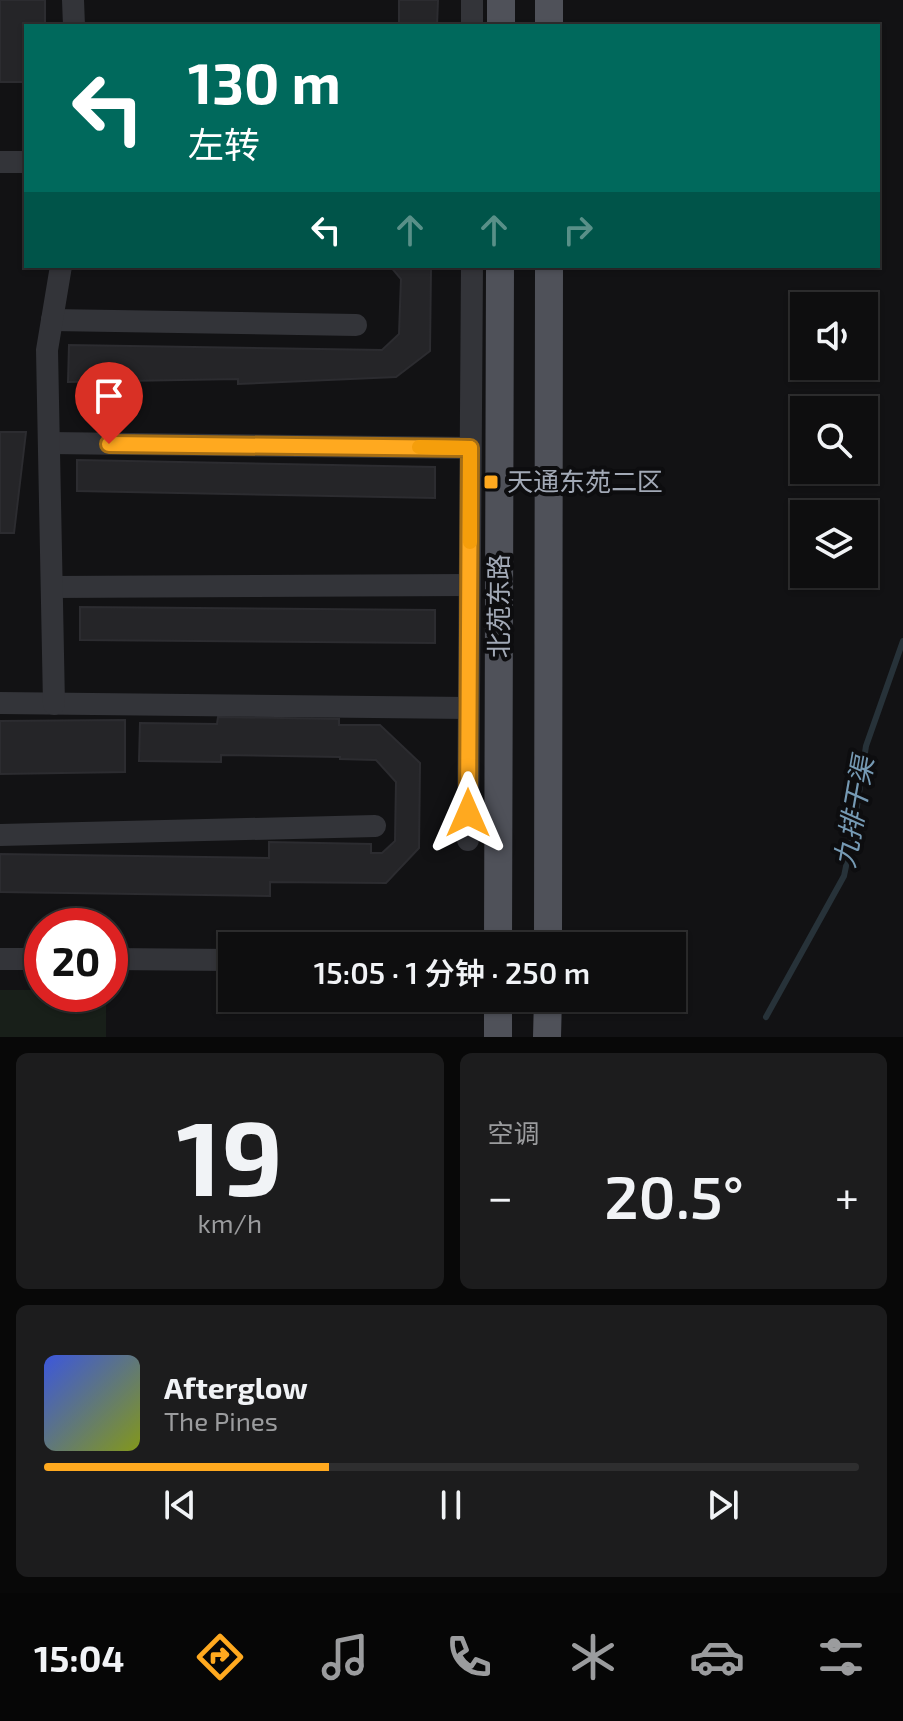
<!DOCTYPE html>
<html lang="zh">
<head>
<meta charset="utf-8">
<style>
	body { margin:0; font-family:"Exo 2","Noto Sans SC",sans-serif; background:#1c1c1d; color:#f1f3f6; height:100vh; display:flex; flex-direction:column; font-size:30px; white-space:nowrap }
	* { box-sizing:border-box; margin:0 }
	p { font-size:26px; color:#9b9c9e }
	.icon { flex:none; width:44px; height:44px; fill:none; stroke:currentColor; stroke-width:2; stroke-linecap:round; stroke-linejoin:round }
	.map { position:relative; height:1037px; overflow:hidden }
	.side { display:flex; flex-direction:column; gap:16px; padding:16px; background:#080808; flex:1 }
	.side>* { flex:none }
	.guide { position:absolute; left:24px; top:24px; width:856px; height:244px; border-radius:0px; box-shadow:0 2px 6px #0004,0 0 0 2px #2e2e2f; background:#00695c; color:#fff; overflow:hidden }
	.tools { position:absolute; left:790px; top:292px; display:grid; gap:16px }
	.tools a { display:grid; place-items:center; width:88px; height:88px; border-radius:0px; background:#0e0e0f; box-shadow:0 2px 6px #0004,0 0 0 2px #2e2e2f; font-size:40px }
	.speed { position:absolute; left:24px; top:908px; display:flex; gap:16px; font-size:40px; font-weight:700; text-align:center }
	.speed>* { display:grid; place-content:center; width:104px; height:104px; border-radius:50%; background:#0e0e0f; box-shadow:0 2px 6px #0004,0 0 0 2px #2e2e2f; line-height:1 }
	.speed .limit { border:12px solid #d22; background:#fff; color:#111 }
	.pin { position:absolute; display:grid; place-items:center; width:68px; height:68px; color:#fff; margin:-82px -34px; border-radius:50% 50% 50% 0; rotate:-45deg; box-shadow:0 0 8px #0007 }
	.pin .icon { rotate:45deg }
	.me { position:absolute; width:88px; margin:-44px; rotate:0deg; stroke-linejoin:round; filter:drop-shadow(0 0 6px #0008) }
	.turn { display:flex; align-items:center; gap:28px; height:168px; padding:0 32px; font-size:36px }
	.turn .icon { width:104px; height:104px; stroke-width:2.5 }
	.turn b { display:block; font-size:56px; line-height:68px }
	.lanes { display:flex; align-items:center; height:76px; padding:0 32px; background:#0003; justify-content:center; gap:40px; direction:ltr }
	.lanes .off { opacity:.35 }
	.big { font-size:60px; font-weight:600; line-height:1.1 }
	.side .card { flex:1; display:flex; flex-direction:column; justify-content:center; gap:12px; min-width:0; padding:0 28px; border-radius:12px; background:#1c1c1d }
	.side .dial { align-items:center; gap:0 }
	.dial b { font-size:104px; line-height:1 }
	.song { display:flex; align-items:center; gap:24px }
	.cover { width:96px; height:96px; border-radius:12px; background:linear-gradient(135deg,hsl(230 70% 55%),hsl(70 70% 35%)) }
	.played { height:8px; border-radius:4px; background:linear-gradient(90deg,#ffa91f 35%,#2e2e2f 35%) }
	.keys { display:flex; justify-content:space-around; direction:ltr }
	.heat { display:flex; justify-content:space-between; align-items:center; font-size:44px; direction:ltr }
	.side .tiles { flex:1; display:grid; gap:16px; grid-template-columns:1fr 1fr }
	.card:last-child { grid-column:span 2 }
	.trip { position:absolute; left:218px; top:932px; width:468px; height:80px; border-radius:0px; background:#0e0e0f; box-shadow:0 2px 6px #0004,0 0 0 2px #2e2e2f; font-weight:600; line-height:80px; text-align:center }
	.dock { display:flex; height:128px; justify-content:space-around; align-items:center; background:#060606; color:#9b9c9e }
	.dock .icon { width:56px; height:56px }
	.dock .selected { color:#ffa91f }
	.dock b { font-size:36px; color:#f1f3f6 }
	.map>svg:first-child { display:block }
	.green { fill:#181f19 }
	.lines { fill:none; stroke-linecap:round; stroke-linejoin:round }
	.stream { stroke:#273239; stroke-width:6 }
	.building { fill:#252528; stroke:#2c2c30; stroke-width:2 }
	.minor { stroke:#333439; stroke-width:22 }
	.major { stroke:#4f5159; stroke-width:28 }
	.route-casing { stroke:#a66e14; stroke-width:20 }
	.route { stroke:#ffa91f; stroke-width:14 }
	.slow { stroke:#f59e0b; stroke-width:14 }
	.poi-dot { fill:#ffa91f; stroke:#0d0d0f; stroke-width:3 }
	.labels { text-anchor:middle; stroke-width:8; stroke-linejoin:round; paint-order:stroke }
	.poi-label { font-size:26px; fill:#a2a9b6; stroke:#0d0d0f; text-anchor:start }
	.street-label { font-size:26px; fill:#a2a9b6; stroke:#0d0d0f }
	.water-label { font-size:28px; font-style:italic; fill:#769ab4; stroke:#0d0d0f }
</style>
</head>
<body>
<div class="map">
<svg width="903" height="1037" viewBox="0 0 903 1037">
	<rect width="100%" height="100%" fill="#121214"/>
	<path class="green" d="M 0,990 L 42,990 L 42,994 L 106,994 L 106,1037 L 0,1037 Z"/>
	<g class="lines">
		<path class="stream" d="M 766,1017 L 844,876 L 853,833 L 866,746 L 903,641"/>
	</g>
	<g class="building">
		<path d="M 0,0 L 45,0 L 45,26 L 26,26 L 26,82 L 0,82 Z"/>
		<path d="M 399,0 L 438,0 L 437,26 L 399,26 Z"/>
		<path d="M 390,266 L 431,266 L 430,351 L 396,377 L 238,384 L 238,379 L 68,382 L 69,345 L 382,350 L 399,334 L 401,279 Z"/>
		<path d="M 0,432 L 26,432 L 14,533 L 0,533 Z"/>
		<path d="M 77,460 L 435,467 L 435,498 L 77,491 Z"/>
		<path d="M 80,607 L 435,610 L 435,643 L 80,640 Z"/>
		<path d="M 218,717 L 339,719 L 339,725 L 380,725 L 420,763 L 419,848 L 386,883 L 270,882 L 270,896 L 0,892 L 0,854 L 269,858 L 269,842 L 371,844 L 371,853 L 382,853 L 395,841 L 396,782 L 376,760 L 340,759 L 340,757 L 221,755 L 221,762 L 139,761 L 140,723 L 217,724 Z"/>
		<path d="M 125,720 L 125,772 L 0,774 L 0,721 Z"/>
	</g>
	<g class="lines">
		<g class="minor">
			<path d="M 73,0 L 74,26"/>
			<path d="M 472,0 L 472,26"/>
			<path d="M 0,162 L 26,162"/>
			<path d="M 52,320 L 356,325"/>
			<path d="M 49,443 L 470,448"/>
			<path d="M 52,587 L 469,585"/>
			<path d="M 0,703 L 468,708"/>
			<path d="M 54,704 L 47,350 L 61,266"/>
			<path d="M 0,835 L 375,826"/>
			<path d="M 468,840 L 472,266"/>
			<path d="M 0,959 L 42,959"/>
			<path d="M 110,959 L 232,960"/>
		</g>
		<g class="major">
			<path d="M 501,26 L 501,0"/>
			<path d="M 549,26 L 549,0"/>
			<path d="M 498,946 L 500,266"/>
			<path d="M 548,946 L 549,266"/>
			<path d="M 498,1037 L 498,998"/>
			<path d="M 547,1037 L 548,998"/>
		</g>
	</g>
	<g class="lines">
		<g class="route-casing">
			<path id="route" d="M 109,444 L 470,448 L 468,813"/>
		</g>
		<use href="#route" class="route"/>
		<path class="slow" d="M 419,447 L 470,448 L 470,542"/>
	</g>
	<rect class="poi-dot" x="483" y="474" width="16" height="16" rx="4"/>
	<g class="labels">
		<g class="poi-label">
			<text x="507" y="491">天通东苑二区</text>
		</g>
		<g class="street-label">
			<text transform="translate(499 606) rotate(-90)" y="9">北苑东路</text>
		</g>
		<g class="water-label">
			<text transform="translate(854 812) rotate(-80)" y="10">九排干渠</text>
		</g>
	</g>
</svg>
<div class="tools">
<a><svg class="icon" aria-label="sound" viewBox="0 0 24 24"><path d="M4 9h4l5-4v14l-5-4H4zM17 9q2 3 0 6"/></svg></a>
<a><svg class="icon" aria-label="search" viewBox="0 0 24 24"><circle cx="10" cy="10" r="6"/><path d="M15 15l6 6"/></svg></a>
<a><svg class="icon" aria-label="layers" viewBox="0 0 24 24"><path d="M12 4l9 5-9 5-9-5zM3 14l9 5 9-5"/></svg></a>
</div>
<div class="speed"><div class="limit">20</div></div>
<div class="pin" style="left:109px;top:444px;background:#d93025"><svg class="icon" aria-label="arrive" viewBox="0 0 24 24"><path d="M6 21V4h12l-3 4 3 4H6"/></svg></div>
<svg class="me" style="left:468px;top:813px" viewBox="-20 -20 40 40"><path d="M0-17L14 15 0 8-14 15z" fill="#ffa91f" stroke="#fff" stroke-width="4"/></svg>
<div class="trip">15:05 · 1 分钟 · 250 m</div>
<div class="guide">
<div class="turn"><svg class="icon" aria-label="left" viewBox="0 0 24 24"><path d="M17 20v-9H6M10 6l-5 5 5 5"/></svg><div><b>130 m</b>左转</div></div>
<div class="lanes"><svg class="icon" aria-label="left" viewBox="0 0 24 24"><path d="M17 20v-9H6M10 6l-5 5 5 5"/></svg><svg class="icon off" aria-label="ahead" viewBox="0 0 24 24"><path d="M12 20V5M6 11l6-6 6 6"/></svg><svg class="icon off" aria-label="ahead" viewBox="0 0 24 24"><path d="M12 20V5M6 11l6-6 6 6"/></svg><svg class="icon off" aria-label="right" viewBox="0 0 24 24"><path d="M7 20v-9h11M14 6l5 5-5 5"/></svg></div>
</div>
</div>
<section class="side">
<div class="tiles">
<div class="card dial"><b>19</b><p>km/h</p></div>
<div class="card"><p>空调</p>
<div class="heat"><a>−</a><b class="big">20.5°</b><a>+</a></div>
</div>
<div class="card">
<div class="song"><i class="cover"></i><div><b>Afterglow</b><p>The Pines</p></div></div>
<div class="played"></div>
<div class="keys"><svg class="icon" aria-label="previous" viewBox="0 0 24 24"><path d="M18 5L8 12l10 7zM5 5v14"/></svg><svg class="icon" aria-label="pause" viewBox="0 0 24 24"><path d="M8 5v14M16 5v14"/></svg><svg class="icon" aria-label="next" viewBox="0 0 24 24"><path d="M6 5l10 7-10 7zM19 5v14"/></svg></div>
</div>
</div>
</section>
<nav class="dock">
<b>15:04</b>
<svg class="icon selected" aria-label="directions" viewBox="0 0 24 24"><path d="M12 3l9 9-9 9-9-9zM9 14v-3h6M13 9l2 2-2 2"/></svg>
<svg class="icon" aria-label="music" viewBox="0 0 24 24"><path d="M9 18V5l10-2v13"/><circle cx="6" cy="18" r="3"/><circle cx="16" cy="16" r="3"/></svg>
<svg class="icon" aria-label="phone" viewBox="0 0 24 24"><path d="M5 4h4l2 5-3 2q2 4 5 5l2-3 5 2v4C11 20 4 13 5 4z"/></svg>
<svg class="icon" aria-label="climate" viewBox="0 0 24 24"><path d="M12 3v18M4 7l16 10M4 17L20 7"/></svg>
<svg class="icon" aria-label="car" viewBox="0 0 24 24"><path d="M5 17H2v-5l4-1 3-4h7l3 4 3 1v5h-3M9 17h6M6 11h13"/><circle cx="7" cy="17" r="2"/><circle cx="17" cy="17" r="2"/></svg>
<svg class="icon" aria-label="filters" viewBox="0 0 24 24"><path d="M4 7h16M4 17h16"/><circle cx="9" cy="7" r="2"/><circle cx="15" cy="17" r="2"/></svg>
</nav>
</body>
</html>
